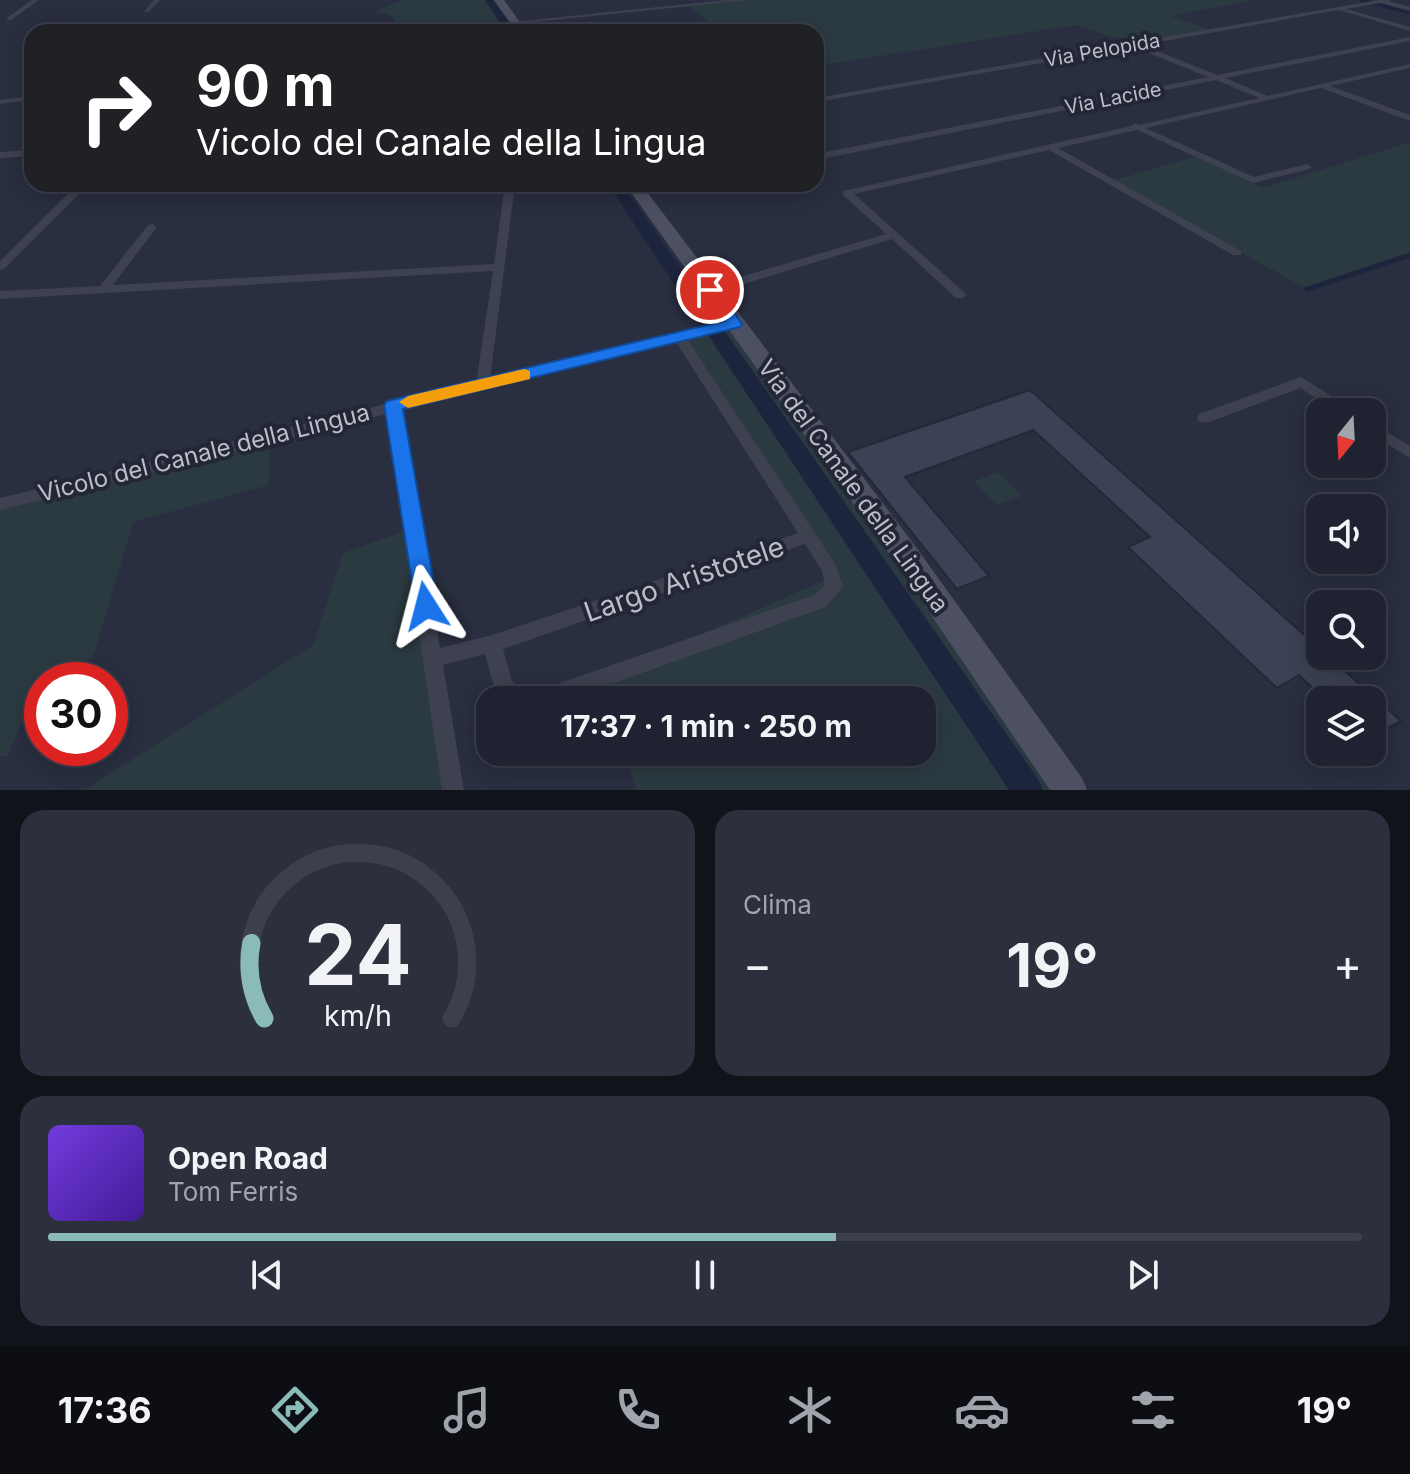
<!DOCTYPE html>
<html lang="it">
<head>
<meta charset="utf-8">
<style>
	body { margin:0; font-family:Inter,sans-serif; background:#2c2f3c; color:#f1f3f6; height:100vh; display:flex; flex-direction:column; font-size:30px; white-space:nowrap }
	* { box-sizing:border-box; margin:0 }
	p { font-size:26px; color:#a1a4ab }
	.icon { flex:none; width:44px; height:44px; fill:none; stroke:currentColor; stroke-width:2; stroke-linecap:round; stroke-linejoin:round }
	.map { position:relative; height:790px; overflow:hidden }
	.sheet { display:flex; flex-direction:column; gap:20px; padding:20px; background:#11131a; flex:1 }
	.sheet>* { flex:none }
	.banner { position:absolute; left:24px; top:24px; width:800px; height:168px; border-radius:24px; box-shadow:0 4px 20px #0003,0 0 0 2px #3c3f4c; background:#202124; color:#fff; overflow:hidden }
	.needle { width:52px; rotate:198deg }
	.controls { position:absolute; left:1306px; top:398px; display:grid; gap:16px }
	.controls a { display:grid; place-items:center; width:80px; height:80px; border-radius:16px; background:#1f2230; box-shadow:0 4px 20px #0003,0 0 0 2px #3c3f4c; font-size:40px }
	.speed { position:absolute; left:24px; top:662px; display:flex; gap:16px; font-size:40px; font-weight:700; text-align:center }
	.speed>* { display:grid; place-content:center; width:104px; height:104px; border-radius:50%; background:#1f2230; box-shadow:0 4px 20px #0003,0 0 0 2px #3c3f4c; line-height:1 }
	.speed .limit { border:12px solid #d22; background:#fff; color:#111 }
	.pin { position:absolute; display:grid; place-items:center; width:68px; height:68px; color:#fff; margin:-34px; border:4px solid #fff; border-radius:50%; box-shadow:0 2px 8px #0007 }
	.me { position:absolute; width:88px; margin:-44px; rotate:351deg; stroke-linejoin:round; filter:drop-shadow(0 0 6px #0008) }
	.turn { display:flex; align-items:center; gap:28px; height:168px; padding:0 40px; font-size:36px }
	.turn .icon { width:104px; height:104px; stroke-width:2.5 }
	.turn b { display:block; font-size:56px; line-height:68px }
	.big { font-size:60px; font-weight:700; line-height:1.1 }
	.sheet .card { flex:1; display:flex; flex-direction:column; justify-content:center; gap:12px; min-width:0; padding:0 28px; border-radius:24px; background:#2c2f3c }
	.sheet .dial { align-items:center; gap:0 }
	.dial svg { height:208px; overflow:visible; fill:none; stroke:#3c3f4c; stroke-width:7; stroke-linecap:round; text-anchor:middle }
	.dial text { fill:#f1f3f6; stroke:none }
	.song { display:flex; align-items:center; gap:24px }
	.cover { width:96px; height:96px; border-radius:12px; background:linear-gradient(135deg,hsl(260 70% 55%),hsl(260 70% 35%)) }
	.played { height:8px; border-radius:4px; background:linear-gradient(90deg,#8bbbb9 60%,#3c3f4c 60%) }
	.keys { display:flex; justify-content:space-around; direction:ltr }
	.heat { display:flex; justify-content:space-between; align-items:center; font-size:44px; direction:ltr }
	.sheet .tiles { flex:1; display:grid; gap:20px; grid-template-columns:1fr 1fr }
	.card:last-child { grid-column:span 2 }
	.trip { position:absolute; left:476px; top:686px; width:460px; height:80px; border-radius:24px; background:#1f2230; box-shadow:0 4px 20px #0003,0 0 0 2px #3c3f4c; font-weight:700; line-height:80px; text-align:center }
	.dock { display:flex; height:128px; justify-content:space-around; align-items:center; background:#0c0e13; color:#a1a4ab }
	.dock .icon { width:56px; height:56px }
	.dock .on { color:#8bbbb9 }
	.dock b { font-size:36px; color:#f1f3f6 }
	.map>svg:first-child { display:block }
	.green { fill:#2b3a41 }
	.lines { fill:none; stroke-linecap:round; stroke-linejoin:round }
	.stream-far1 { stroke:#1d243d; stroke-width:3 }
	.stream { stroke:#1d243d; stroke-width:5 }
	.canal { fill:#1d243d; fill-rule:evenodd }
	.building { fill:#3c4255; stroke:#242837; stroke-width:2 }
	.street { fill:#3d4150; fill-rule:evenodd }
	.secondary { fill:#4c5062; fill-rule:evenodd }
	.route { fill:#1a73e8; stroke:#114b97; stroke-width:2 }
	.slow { fill:#f59e0b }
	.labels { text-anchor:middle; stroke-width:8; stroke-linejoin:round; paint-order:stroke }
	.far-street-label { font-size:20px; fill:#babdca; stroke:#222635 }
	.street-label { font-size:24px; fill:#babdca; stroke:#222635 }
	.near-street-label { font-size:28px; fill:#babdca; stroke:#222635 }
</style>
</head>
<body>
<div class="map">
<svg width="1410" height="790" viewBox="0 0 1410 790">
	<rect width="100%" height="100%" fill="#292e40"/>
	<g class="green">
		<path d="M 402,0 L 495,0 L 515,28 L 500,32 L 397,32 L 398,25 L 391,16 L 376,11 Z"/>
		<path d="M 745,0 L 1255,0 L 1170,16 L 1213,31 L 1136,44 L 1076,25 L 816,66 L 816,32 L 720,32 L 689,6 Z"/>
		<path d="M 1410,142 L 1410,255 L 1307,289 L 1111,181 L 1197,156 L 1263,188 Z"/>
		<path d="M 734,324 L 1071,790 L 636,790 L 625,752 L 922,752 L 922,700 L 609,700 L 602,678 L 832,577 L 679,337 Z"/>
		<path d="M 271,436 L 269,485 L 133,522 L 93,658 L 39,679 L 8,756 L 0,756 L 0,504 Z"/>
		<path d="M 999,472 L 1022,496 L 996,505 L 974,481 Z"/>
		<path d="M 413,528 L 453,790 L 84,790 L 313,645 L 343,553 Z"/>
	</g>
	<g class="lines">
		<g class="stream-far1">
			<path d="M 1361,0 L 1410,13"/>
			<path d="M 482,32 L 508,28"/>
		</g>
		<path class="stream" d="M 1307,289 L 1410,255"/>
		<g class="canal">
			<path d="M 485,0 L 493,0 L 516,32 L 506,32 Z"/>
			<path d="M 608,184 L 622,184 L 1038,779 L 1043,790 L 1009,790 Z"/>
		</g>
	</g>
	<path class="building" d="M 1030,390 L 1320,649 L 1320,656 L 1328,656 L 1401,721 L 1372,736 L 1372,700 L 1325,700 L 1299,675 L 1277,688 L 1128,547 L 1150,537 L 1033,430 L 905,477 L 989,576 L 957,589 L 848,452 Z"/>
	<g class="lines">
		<g class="street">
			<path d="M 32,0 L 39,0 L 11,20 L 7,20 L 7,18 Z"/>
			<path d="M 154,0 L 160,0 L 148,12 L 144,12 Z"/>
			<path d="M 726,0 L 748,0 L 515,24 L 512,22 Z"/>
			<path d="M 1378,0 L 1391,0 L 1389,1 L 1410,7 L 1410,11 L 1381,3 L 1346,9 L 1410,27 L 1410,31 L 1339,10 L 1142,45 L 1217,75 L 1410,37 L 1410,41 L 1225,78 L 1268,96 L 1410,64 L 1410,68 L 1330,86 L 1410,115 L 1410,121 L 1321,88 L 1146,128 L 1254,177 L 1307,164 L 1312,167 L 1310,169 L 1253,183 L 1137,130 L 1058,148 L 1241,251 L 1241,255 L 1233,255 L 1049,150 L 854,194 L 964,292 L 966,295 L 964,298 L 956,298 L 892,239 L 714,293 L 706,293 L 704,290 L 706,287 L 886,234 L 843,195 L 843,191 L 1131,126 L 1135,123 L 1139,125 L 1259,98 L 1216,80 L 816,160 L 816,154 L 1208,77 L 1134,47 L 816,102 L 816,98 Z"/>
			<path d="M 32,96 L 32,100 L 0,104 L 0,100 Z"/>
			<path d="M 32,150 L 32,156 L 0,158 L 0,152 Z"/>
			<path d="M 78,184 L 89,184 L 4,269 L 0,270 L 0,261 Z"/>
			<path d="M 505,184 L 515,184 L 490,379 L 734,320 L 738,321 L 740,324 L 738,327 L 687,339 L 836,565 L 843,587 L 826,607 L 567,700 L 530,700 L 533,693 L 540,690 L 814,595 L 825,585 L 822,571 L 805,544 L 503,649 L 512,681 L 526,693 L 529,700 L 504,700 L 497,694 L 494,687 L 485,654 L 443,665 L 464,790 L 442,790 L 387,414 L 0,510 L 0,498 L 386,404 L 393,400 L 398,402 L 476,383 L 493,271 L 0,299 L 0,291 L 100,286 L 148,225 L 152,224 L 157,227 L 113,285 L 494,264 ZM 676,342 L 798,533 L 492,635 L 440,648 L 401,411 Z"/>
			<path d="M 1301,377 L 1352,409 L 1354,412 L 1337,412 L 1300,388 L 1209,422 L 1199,422 L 1197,418 L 1199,414 Z"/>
			<path d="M 1372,423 L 1410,446 L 1410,458 L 1372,435 Z"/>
		</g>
		<g class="secondary">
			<path d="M 494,0 L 504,0 L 527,32 L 517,32 Z"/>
			<path d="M 625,184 L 641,184 L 913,543 L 1082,778 L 1087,790 L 1050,790 L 893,559 Z"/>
		</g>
	</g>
	<path class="route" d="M 705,287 L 716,287 L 742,324 L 740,327 L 403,409 L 438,606 L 434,614 L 426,617 L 417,614 L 384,405 L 387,401 L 724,321 L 703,290 Z"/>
	<path class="slow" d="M 524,369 L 530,371 L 530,379 L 408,408 L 399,402 L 408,396 Z"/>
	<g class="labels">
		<g class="far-street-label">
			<text transform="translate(1102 50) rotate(-10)" y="7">Via Pelopida</text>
			<text transform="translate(1113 98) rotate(-11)" y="7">Via Lacide</text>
		</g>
		<g class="street-label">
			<text transform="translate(204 453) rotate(-14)" y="8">Vicolo del Canale della Lingua</text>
			<text transform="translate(853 486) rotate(54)" y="8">Via del Canale della Lingua</text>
		</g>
		<g class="near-street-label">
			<text transform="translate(684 579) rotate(-19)" y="10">Largo Aristotele</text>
		</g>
	</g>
</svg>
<div class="controls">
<a><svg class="needle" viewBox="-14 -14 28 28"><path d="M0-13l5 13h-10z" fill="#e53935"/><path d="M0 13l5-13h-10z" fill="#a1a4ab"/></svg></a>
<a><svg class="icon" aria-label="sound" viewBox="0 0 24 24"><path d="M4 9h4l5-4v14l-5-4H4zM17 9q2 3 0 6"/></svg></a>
<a><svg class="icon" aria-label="search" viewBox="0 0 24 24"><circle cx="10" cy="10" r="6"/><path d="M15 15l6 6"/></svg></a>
<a><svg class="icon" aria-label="layers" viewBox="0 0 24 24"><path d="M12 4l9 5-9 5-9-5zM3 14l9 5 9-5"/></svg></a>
</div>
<div class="speed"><div class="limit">30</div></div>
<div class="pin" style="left:710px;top:290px;background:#d93025"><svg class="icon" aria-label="arrive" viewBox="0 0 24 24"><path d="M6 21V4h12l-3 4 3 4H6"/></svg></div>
<svg class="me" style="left:426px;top:606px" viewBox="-20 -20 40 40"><path d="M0-17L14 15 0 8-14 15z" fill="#1a73e8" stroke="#fff" stroke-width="4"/></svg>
<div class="trip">17:37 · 1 min · 250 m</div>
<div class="banner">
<div class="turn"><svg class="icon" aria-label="right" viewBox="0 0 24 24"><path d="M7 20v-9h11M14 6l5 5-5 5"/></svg><div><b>90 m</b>Vicolo del Canale della Lingua</div></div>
</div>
</div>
<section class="sheet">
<div class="tiles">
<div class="card dial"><svg viewBox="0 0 100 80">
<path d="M14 69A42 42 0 1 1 86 69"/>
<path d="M14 69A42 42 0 0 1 9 40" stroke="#8bbbb9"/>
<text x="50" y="56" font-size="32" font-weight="700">24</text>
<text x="50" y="72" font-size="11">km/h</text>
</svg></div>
<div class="card"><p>Clima</p>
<div class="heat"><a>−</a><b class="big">19°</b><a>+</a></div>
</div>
<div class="card">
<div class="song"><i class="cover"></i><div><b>Open Road</b><p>Tom Ferris</p></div></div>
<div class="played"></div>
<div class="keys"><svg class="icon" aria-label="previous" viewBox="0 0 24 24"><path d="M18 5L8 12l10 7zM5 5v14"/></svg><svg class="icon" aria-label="pause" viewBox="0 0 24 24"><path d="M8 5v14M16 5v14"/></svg><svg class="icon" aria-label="next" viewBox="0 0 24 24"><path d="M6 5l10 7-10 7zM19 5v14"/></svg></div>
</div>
</div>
</section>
<nav class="dock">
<b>17:36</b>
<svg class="icon on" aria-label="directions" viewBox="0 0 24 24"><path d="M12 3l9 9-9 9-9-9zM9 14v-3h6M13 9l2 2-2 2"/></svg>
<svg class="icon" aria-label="music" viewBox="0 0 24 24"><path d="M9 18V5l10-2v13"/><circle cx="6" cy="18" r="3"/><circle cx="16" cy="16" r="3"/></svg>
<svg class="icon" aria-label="phone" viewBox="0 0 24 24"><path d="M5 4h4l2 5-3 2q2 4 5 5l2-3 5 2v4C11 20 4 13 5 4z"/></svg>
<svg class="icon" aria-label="climate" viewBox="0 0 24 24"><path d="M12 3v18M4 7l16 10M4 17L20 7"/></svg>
<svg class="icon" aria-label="car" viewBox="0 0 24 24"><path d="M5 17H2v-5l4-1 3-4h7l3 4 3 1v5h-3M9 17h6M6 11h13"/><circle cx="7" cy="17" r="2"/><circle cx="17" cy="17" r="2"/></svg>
<svg class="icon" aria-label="filters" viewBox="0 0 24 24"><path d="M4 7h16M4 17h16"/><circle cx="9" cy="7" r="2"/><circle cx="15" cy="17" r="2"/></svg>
<b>19°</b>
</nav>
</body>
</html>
